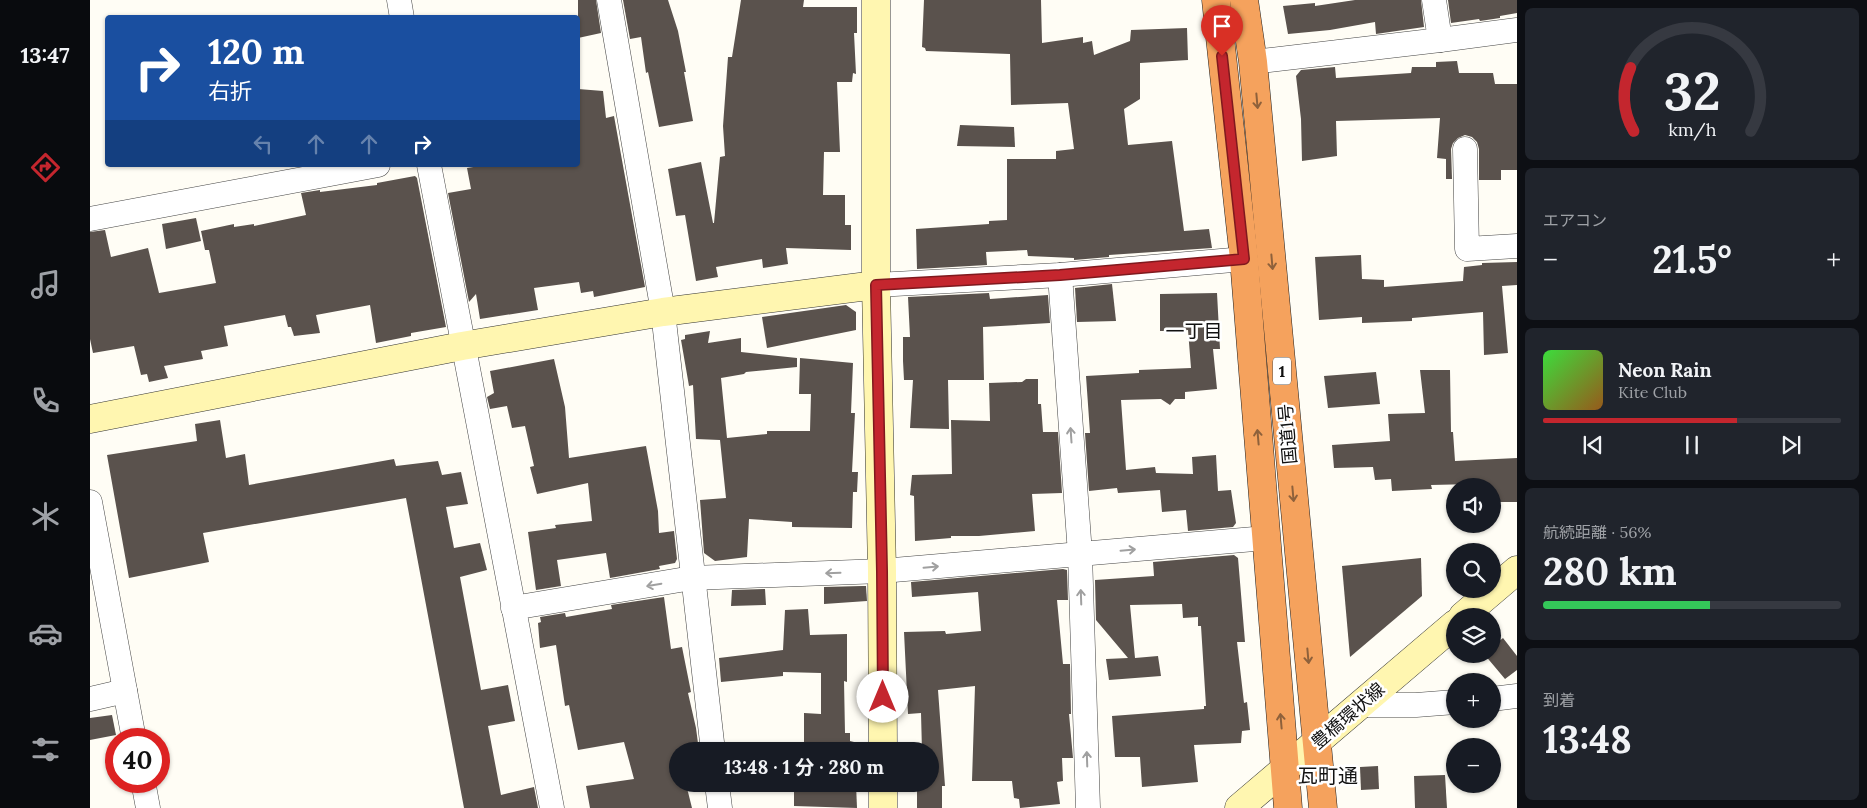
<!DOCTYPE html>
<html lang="ja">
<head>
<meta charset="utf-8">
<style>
	body { margin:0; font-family:Lora,"Noto Sans JP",serif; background:#20242c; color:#f1f3f6; height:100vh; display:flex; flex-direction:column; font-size:19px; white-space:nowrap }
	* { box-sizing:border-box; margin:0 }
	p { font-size:16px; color:#9ea1a6 }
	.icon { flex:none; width:28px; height:28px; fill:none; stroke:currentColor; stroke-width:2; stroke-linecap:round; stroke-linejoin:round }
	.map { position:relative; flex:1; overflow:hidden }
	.details { display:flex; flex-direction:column; gap:8px; padding:8px; background:#0d0f14; width:350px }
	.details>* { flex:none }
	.hud { position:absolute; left:15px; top:15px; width:475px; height:152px; border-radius:5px; box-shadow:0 1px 4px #0004; background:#1a4fa0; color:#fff; overflow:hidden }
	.controls { position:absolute; left:1356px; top:478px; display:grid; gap:10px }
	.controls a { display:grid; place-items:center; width:55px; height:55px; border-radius:50%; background:#171b24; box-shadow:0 1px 4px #0004; font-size:25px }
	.speed { position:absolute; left:15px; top:728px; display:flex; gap:10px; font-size:25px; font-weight:700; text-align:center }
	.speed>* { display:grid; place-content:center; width:65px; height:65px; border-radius:50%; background:#171b24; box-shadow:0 1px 4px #0004; line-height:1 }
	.speed .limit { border:8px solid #d22; background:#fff; color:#111 }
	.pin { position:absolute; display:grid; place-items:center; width:42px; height:42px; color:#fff; margin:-51px -21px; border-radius:50% 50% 50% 0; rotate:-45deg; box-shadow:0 0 5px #0007 }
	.pin .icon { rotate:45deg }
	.me { position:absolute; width:55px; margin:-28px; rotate:0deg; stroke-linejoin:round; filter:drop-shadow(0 0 4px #0008) }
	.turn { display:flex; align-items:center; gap:18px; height:105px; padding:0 20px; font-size:22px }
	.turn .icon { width:65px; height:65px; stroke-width:2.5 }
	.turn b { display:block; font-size:35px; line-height:42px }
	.lanes { display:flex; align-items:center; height:48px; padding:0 20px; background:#0003; justify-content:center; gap:25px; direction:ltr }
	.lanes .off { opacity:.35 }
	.big { font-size:38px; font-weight:700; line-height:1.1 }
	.details .tile { flex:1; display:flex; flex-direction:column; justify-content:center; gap:8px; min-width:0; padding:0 18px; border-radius:8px; background:#20242c }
	.details .dial { align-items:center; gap:0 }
	.dial svg { height:130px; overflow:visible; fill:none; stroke:#363941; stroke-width:7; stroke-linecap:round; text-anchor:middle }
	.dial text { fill:#f1f3f6; stroke:none }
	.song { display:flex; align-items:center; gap:15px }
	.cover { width:60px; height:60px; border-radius:8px; background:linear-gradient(135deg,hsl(120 70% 55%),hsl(30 70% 35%)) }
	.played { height:5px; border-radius:2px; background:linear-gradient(90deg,#c4262e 65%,#363941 65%) }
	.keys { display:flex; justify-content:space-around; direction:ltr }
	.heat { display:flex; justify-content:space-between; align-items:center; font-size:28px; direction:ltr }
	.charge { height:8px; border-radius:4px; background:linear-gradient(90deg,#34c759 56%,#363941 0) }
	.trip { position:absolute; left:579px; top:742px; width:270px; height:50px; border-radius:25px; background:#171b24; box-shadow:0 1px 4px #0004; font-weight:700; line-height:50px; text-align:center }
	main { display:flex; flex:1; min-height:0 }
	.dock { display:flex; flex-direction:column; width:90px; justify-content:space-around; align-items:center; background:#090b0e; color:#9ea1a6 }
	.dock .icon { width:35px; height:35px }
	.dock .active { color:#c4262e }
	.dock b { font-size:22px; color:#f1f3f6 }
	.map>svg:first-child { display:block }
	.building { fill:#5a524d }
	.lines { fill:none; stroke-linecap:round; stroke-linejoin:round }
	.street-casing { stroke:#444; stroke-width:25 }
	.secondary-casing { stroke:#333; stroke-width:29 }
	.highway-casing { stroke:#222; stroke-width:29 }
	.street { stroke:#fff; stroke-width:24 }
	.secondary { stroke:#fff6b0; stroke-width:28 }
	.highway { stroke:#f5a25d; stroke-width:28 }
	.oneway { stroke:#8e613b }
	.oneway2 { stroke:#a0a0a0 }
	.route-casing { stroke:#7f191e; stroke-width:12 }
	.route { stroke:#c4262e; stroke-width:9 }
	.labels { text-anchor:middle; stroke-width:5; stroke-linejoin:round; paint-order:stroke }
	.shield { fill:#fff; stroke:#585858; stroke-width:1 }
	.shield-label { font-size:16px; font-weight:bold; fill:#111 }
	.street-label { font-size:18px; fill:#111; stroke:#fff }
	.neighbourhood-label { font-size:19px; fill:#111; stroke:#fff }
	.quarter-label { font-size:20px; fill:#111; stroke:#fff }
</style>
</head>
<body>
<main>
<nav class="dock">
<b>13:47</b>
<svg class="icon active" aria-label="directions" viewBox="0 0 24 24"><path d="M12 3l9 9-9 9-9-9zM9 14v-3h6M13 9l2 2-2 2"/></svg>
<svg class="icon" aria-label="music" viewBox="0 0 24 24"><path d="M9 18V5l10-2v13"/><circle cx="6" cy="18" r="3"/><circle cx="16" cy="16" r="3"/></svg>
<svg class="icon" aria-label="phone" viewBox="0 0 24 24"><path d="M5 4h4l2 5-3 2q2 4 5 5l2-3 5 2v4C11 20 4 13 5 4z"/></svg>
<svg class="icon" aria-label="climate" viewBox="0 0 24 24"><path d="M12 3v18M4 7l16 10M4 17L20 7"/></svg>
<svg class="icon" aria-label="car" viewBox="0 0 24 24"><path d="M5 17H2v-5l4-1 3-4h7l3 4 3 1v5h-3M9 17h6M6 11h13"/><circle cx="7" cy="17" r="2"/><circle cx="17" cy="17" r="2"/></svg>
<svg class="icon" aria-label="filters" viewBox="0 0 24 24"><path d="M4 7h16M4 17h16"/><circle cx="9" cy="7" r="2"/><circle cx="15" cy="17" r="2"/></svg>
</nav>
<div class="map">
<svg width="1427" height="808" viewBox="0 0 1427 808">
	<rect width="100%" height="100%" fill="#fffdf5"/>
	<g class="building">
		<path d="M 488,0 L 506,0 L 511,33 L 488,38 Z"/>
		<path d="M 533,0 L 578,0 L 588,31 L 596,72 L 594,72 L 603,121 L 569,127 L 558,72 L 556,73 L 551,37 L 540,39 Z"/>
		<path d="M 651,0 L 714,0 L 713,7 L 767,7 L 767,33 L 764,33 L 766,74 L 763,73 L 762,82 L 747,82 L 750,152 L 734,152 L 733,195 L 755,195 L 755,225 L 761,225 L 761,250 L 696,248 L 698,264 L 673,268 L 672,259 L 626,267 L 628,277 L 606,281 L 595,215 L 586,216 L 578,169 L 611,162 L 623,223 L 624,223 L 630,157 L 635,156 L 633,126 L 638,57 L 642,57 Z"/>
		<path d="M 834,0 L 951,0 L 952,43 L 993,37 L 993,43 L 1002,41 L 1004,55 L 1040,41 L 1041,30 L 1097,28 L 1098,60 L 1050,63 L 1050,99 L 1034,109 L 1038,145 L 1082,141 L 1094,231 L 1119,229 L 1122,248 L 1019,255 L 1019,257 L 984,260 L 984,258 L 938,256 L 937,250 L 896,252 L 897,265 L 827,269 L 826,229 L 899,224 L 899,221 L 917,220 L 917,159 L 966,159 L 966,151 L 984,149 L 978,103 L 921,105 L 920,54 L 836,51 L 835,48 L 832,47 Z"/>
		<path d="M 1265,0 L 1331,0 L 1334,27 L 1286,34 L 1285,22 L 1240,30 L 1198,34 L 1193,6 L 1225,3 L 1225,6 Z"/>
		<path d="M 1358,0 L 1427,0 L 1427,13 L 1410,16 L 1410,18 L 1390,21 L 1389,19 L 1361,23 Z"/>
		<path d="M 1367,61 L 1369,73 L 1403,73 L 1405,84 L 1427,84 L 1427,170 L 1411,170 L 1411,180 L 1389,180 L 1389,149 L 1387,142 L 1382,137 L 1375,135 L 1368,138 L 1363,143 L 1361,149 L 1362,179 L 1356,179 L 1356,159 L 1347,158 L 1350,118 L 1246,121 L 1247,156 L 1212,161 L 1211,119 L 1206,76 L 1211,70 L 1245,67 L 1246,78 L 1321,73 L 1322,67 L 1346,67 L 1346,62 Z"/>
		<path d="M 488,89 L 513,91 L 516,118 L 524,116 L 555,287 L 504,297 L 503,291 L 491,293 L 489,282 L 444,288 L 448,310 L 390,319 L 386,294 L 379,302 L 358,193 L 381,189 L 377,168 L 396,165 L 488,165 Z"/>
		<path d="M 870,125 L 924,127 L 925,147 L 867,146 Z"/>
		<path d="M 325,176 L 327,178 L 356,327 L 321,333 L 321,336 L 286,343 L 280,305 L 226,315 L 230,333 L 204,336 L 201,327 L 198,327 L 195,315 L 134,326 L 138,346 L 111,351 L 113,359 L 74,366 L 78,378 L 59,382 L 57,374 L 51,375 L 44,346 L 3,353 L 0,339 L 0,232 L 15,230 L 21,257 L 58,248 L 69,293 L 126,283 L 119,250 L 115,250 L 111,231 L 144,224 L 144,227 L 164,224 L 164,226 L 216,215 L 211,193 L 230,190 L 230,192 L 287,185 L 287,183 Z"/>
		<path d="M 106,218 L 111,241 L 76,249 L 72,224 Z"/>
		<path d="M 1271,255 L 1272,279 L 1294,280 L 1294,287 L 1373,281 L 1374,267 L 1392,265 L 1392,263 L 1427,262 L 1427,285 L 1412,286 L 1418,353 L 1394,355 L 1393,312 L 1322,318 L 1322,321 L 1272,323 L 1272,317 L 1229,320 L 1225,257 Z"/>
		<path d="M 1022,284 L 1026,321 L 987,322 L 985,288 Z"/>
		<path d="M 899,293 L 900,299 L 958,295 L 960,323 L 893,327 L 894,380 L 858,380 L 859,429 L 820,428 L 823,380 L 814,380 L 813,361 L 813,337 L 820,337 L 818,297 Z"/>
		<path d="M 1127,293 L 1130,349 L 1123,349 L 1127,389 L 1095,392 L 1095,399 L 1085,399 L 1080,405 L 1071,399 L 1031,400 L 1036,470 L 1065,467 L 1066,473 L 1103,474 L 1102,457 L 1126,455 L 1128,491 L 1141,490 L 1146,523 L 1143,527 L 1098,531 L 1096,510 L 1072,512 L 1070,490 L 1028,493 L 1027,488 L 999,491 L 995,433 L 1000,433 L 996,376 L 1049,373 L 1049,370 L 1101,368 L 1098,330 L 1075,332 L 1075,331 L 1070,331 L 1070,294 Z"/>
		<path d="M 756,305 L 766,312 L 766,330 L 677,348 L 672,317 Z"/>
		<path d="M 620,331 L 618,343 L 651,338 L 651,352 L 707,358 L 707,367 L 656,372 L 654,374 L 631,378 L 637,438 L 677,434 L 677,431 L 720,431 L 721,394 L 709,394 L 710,358 L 763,363 L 761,413 L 765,413 L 762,472 L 768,472 L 767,492 L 763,492 L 762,528 L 702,527 L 702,522 L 659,519 L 657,557 L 625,561 L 614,553 L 610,500 L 636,498 L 630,440 L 606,439 L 603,385 L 599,386 L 591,340 L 595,339 L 595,335 Z"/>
		<path d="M 464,359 L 475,407 L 479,458 L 556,446 L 568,511 L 569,533 L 584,531 L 587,559 L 585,563 L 569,566 L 570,569 L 520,578 L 516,553 L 467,560 L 471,586 L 446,590 L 438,532 L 466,528 L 465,525 L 502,521 L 498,483 L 447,494 L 440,467 L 444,466 L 435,426 L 422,428 L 417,406 L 400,409 L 397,397 L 404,393 L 400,371 Z"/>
		<path d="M 1330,370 L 1360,370 L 1361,432 L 1363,432 L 1365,461 L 1427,458 L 1427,502 L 1402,502 L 1402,486 L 1383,486 L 1383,484 L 1341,485 L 1342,489 L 1302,491 L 1301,479 L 1285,480 L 1283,467 L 1244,468 L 1242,445 L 1300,441 L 1298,414 L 1335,413 Z"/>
		<path d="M 1286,372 L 1290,404 L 1238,408 L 1234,376 Z"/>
		<path d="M 936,379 L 948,379 L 948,404 L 951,404 L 953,432 L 968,432 L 972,493 L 942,494 L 945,531 L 889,536 L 861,536 L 861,538 L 825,541 L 824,496 L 820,495 L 822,475 L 862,474 L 861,420 L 900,421 L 899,383 L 932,382 Z"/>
		<path d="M 130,420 L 136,458 L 155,454 L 159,485 L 304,459 L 306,466 L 348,461 L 352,475 L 371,472 L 378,504 L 356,507 L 364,548 L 390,543 L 397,570 L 370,577 L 391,690 L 418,685 L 425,721 L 398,726 L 411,795 L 444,787 L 448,808 L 374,808 L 316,498 L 113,533 L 119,562 L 39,578 L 17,455 L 107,441 L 105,424 Z"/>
		<path d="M 1144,555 L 1148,558 L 1155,642 L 1147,642 L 1154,703 L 1157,702 L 1160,730 L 1152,731 L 1151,743 L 1104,745 L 1108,782 L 1052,787 L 1050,757 L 1025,757 L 1022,716 L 1114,709 L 1114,706 L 1116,706 L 1111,626 L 1108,626 L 1108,617 L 1093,618 L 1092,604 L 1040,605 L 1045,658 L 1068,656 L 1071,676 L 1019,680 L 1016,659 L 1038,658 L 1006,620 L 1005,580 L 1064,576 L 1063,562 Z"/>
		<path d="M 1331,558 L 1332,596 L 1260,657 L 1252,566 Z"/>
		<path d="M 973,569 L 977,570 L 978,600 L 967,600 L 973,664 L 980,664 L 981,714 L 979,714 L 983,758 L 972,758 L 973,781 L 967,782 L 970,804 L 930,808 L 929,799 L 924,798 L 922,781 L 882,781 L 885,686 L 848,690 L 855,786 L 852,786 L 852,808 L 827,808 L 827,784 L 840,784 L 840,751 L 832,751 L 831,713 L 818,714 L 814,632 L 855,631 L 856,634 L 891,631 L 888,592 L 822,597 L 821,582 Z"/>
		<path d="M 772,586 L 776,586 L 777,601 L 734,604 L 734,587 Z"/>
		<path d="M 675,589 L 676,605 L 641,606 L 642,590 Z"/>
		<path d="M 574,597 L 581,649 L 592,647 L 601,692 L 598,693 L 606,728 L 609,751 L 588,751 L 588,784 L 596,784 L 602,808 L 500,808 L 496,786 L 544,779 L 534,742 L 488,750 L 479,705 L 475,706 L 466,645 L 450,648 L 448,623 L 451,622 L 450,617 L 475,613 L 476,617 L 522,609 L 521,605 Z"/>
		<path d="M 718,609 L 720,635 L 757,634 L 757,682 L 754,681 L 755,733 L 760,733 L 760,741 L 764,742 L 765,751 L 714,751 L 714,713 L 731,714 L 731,673 L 693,672 L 693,676 L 631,682 L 629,658 L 693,650 L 695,610 Z"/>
		<path d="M 1413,638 L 1427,656 L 1427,670 L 1415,679 L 1394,654 L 1402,654 L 1402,647 Z"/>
		<path d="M 22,715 L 26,735 L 0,740 L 0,718 Z"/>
		<path d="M 1288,766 L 1289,789 L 1271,790 L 1270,767 Z"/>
		<path d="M 1355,775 L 1357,808 L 1325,808 L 1324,776 Z"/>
		<path d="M 704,784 L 766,784 L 767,808 L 704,806 Z"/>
	</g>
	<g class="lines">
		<g class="street-casing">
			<g id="street">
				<path d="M 309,0 L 312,18"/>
				<path d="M 519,0 L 573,312 L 623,751"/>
				<path d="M 1350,40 L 1427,30"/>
				<path d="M 1163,62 L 1350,40 L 1344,0"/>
				<path d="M 1375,149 L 1377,249 L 1427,246"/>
				<path d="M 339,165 L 462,808"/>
				<path d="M 0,219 L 288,165"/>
				<path d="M 970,275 L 990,554 L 998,808"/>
				<path d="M 786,285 L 970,275 L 1154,259"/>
				<path d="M 0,502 L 44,739"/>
				<path d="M 423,608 L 602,578 L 792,571 L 1176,538"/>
				<path d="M 0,699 L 35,691"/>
				<path d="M 1402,699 L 1427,696"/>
				<path d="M 1271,705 L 1326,705 L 1365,702"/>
				<path d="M 53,781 L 58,808"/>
				<path d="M 627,784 L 630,808"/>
			</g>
		</g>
		<g class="secondary-casing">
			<g id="secondary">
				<path d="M 786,0 L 786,285 L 792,571 L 793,751"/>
				<path d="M 0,419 L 372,346 L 573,312 L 786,285"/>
				<path d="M 1373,616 L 1427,570"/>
				<path d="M 793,784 L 793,808"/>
				<path d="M 1149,808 L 1365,624"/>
			</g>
		</g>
		<g class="highway-casing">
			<g id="highway">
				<path d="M 1126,0 L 1154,259 L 1198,808"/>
				<path d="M 1154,0 L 1163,62 L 1233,808"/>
			</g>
		</g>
		<use href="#street" class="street"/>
		<use href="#secondary" class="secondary"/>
		<use href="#highway" class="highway"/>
	</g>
	<defs><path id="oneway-shaft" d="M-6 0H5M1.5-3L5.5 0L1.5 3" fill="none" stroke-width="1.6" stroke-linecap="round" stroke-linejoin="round" transform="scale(1.25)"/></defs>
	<g class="oneway">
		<use href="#oneway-shaft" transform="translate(1167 101) rotate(85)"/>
		<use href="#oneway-shaft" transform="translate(1182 262) rotate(85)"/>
		<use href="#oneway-shaft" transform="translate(1168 437) rotate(-95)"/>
		<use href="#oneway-shaft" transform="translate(1203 494) rotate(85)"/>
		<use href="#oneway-shaft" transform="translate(1218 656) rotate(85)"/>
		<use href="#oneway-shaft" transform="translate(1191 721) rotate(-95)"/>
	</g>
	<g class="oneway2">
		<use href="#oneway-shaft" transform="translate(981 435) rotate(-94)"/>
		<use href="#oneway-shaft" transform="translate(1038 550) rotate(-5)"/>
		<use href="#oneway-shaft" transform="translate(841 567) rotate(-5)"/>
		<use href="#oneway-shaft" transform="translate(743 573) rotate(178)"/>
		<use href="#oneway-shaft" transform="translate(564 585) rotate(170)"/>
		<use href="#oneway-shaft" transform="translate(991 597) rotate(-92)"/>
		<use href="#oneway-shaft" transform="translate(997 759) rotate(-92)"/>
	</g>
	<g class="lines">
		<g class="route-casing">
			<path id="route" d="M 793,697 L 792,571 L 786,285 L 970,275 L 1154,259 L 1132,56"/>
		</g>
		<use href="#route" class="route"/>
	</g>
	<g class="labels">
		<rect class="shield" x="1183" y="357.5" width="18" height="27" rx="4"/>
		<g class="shield-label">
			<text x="1192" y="377">1</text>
		</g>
		<g class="street-label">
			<text transform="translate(1198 434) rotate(-95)" y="6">国道1号</text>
			<text transform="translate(1258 716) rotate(-41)" y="6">豊橋環状線</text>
		</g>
		<g class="neighbourhood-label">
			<text x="1104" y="338">一丁目</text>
		</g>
		<g class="quarter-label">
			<text x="1238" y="783">瓦町通</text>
		</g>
	</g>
</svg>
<div class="controls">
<a><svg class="icon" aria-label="sound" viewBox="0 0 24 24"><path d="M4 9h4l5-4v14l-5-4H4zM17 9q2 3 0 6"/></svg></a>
<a><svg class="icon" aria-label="search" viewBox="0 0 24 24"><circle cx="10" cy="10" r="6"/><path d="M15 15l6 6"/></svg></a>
<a><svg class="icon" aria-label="layers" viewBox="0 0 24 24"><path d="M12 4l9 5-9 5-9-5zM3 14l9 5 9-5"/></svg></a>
<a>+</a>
<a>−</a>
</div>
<div class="speed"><div class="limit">40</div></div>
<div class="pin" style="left:1132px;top:56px;background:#d93025"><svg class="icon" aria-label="arrive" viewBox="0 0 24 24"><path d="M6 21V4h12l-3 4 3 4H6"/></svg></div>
<svg class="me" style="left:793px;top:697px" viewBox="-20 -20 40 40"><circle r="19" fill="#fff"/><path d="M0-13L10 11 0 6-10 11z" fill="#c4262e"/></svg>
<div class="trip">13:48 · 1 分 · 280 m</div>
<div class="hud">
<div class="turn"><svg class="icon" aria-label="right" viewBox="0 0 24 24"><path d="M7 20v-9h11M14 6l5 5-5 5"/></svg><div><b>120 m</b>右折</div></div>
<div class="lanes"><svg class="icon off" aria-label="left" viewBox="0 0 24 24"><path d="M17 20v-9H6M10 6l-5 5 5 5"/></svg><svg class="icon off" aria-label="ahead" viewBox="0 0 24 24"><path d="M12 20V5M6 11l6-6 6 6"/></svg><svg class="icon off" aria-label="ahead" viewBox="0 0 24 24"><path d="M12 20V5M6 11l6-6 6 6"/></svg><svg class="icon" aria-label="right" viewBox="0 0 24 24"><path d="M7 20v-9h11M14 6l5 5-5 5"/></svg></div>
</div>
</div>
<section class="details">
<div class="tile dial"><svg viewBox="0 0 100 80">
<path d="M14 69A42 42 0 1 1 86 69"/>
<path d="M14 69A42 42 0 0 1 12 30" stroke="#c4262e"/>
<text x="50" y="56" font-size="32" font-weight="700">32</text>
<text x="50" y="72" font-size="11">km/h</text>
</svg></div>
<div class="tile"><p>エアコン</p>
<div class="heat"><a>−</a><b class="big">21.5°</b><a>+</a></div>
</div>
<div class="tile">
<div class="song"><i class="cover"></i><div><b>Neon Rain</b><p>Kite Club</p></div></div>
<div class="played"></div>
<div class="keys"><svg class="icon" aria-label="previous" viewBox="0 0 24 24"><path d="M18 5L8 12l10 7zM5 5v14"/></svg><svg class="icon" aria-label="pause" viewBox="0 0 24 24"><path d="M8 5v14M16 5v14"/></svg><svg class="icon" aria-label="next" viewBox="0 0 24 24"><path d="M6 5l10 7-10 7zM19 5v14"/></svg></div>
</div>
<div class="tile"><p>航続距離 · 56%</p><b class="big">280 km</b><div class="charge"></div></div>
<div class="tile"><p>到着</p><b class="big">13:48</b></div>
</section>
</main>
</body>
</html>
